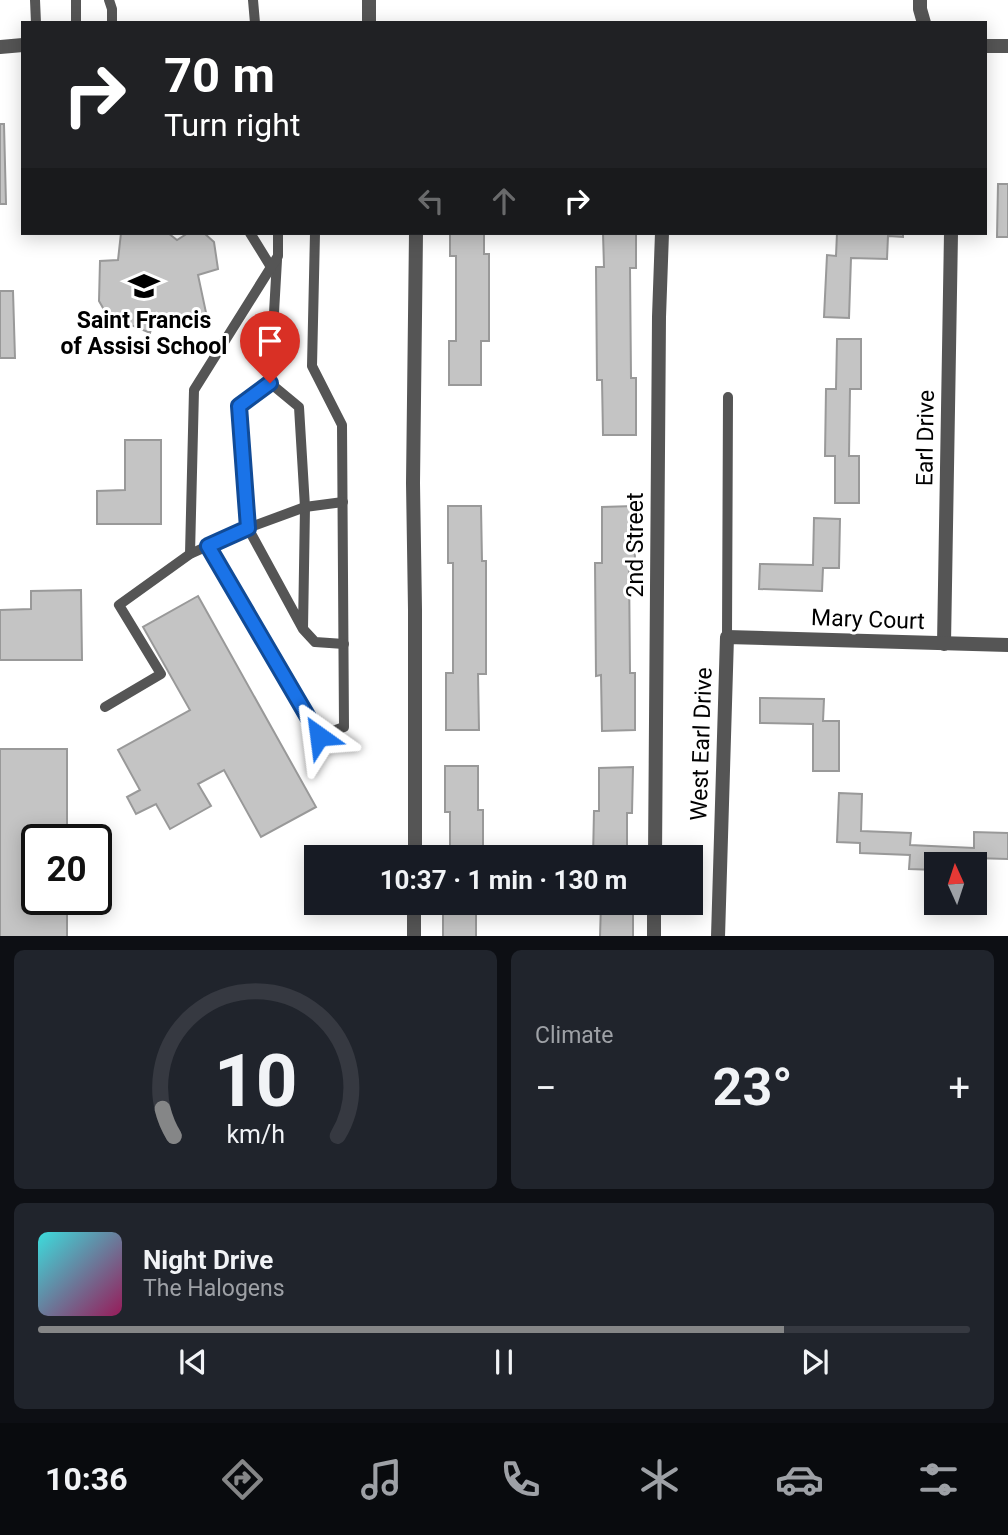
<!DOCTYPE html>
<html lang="en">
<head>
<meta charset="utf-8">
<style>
	body { margin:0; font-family:Roboto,sans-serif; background:#20242c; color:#f1f3f6; height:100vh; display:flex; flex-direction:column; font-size:26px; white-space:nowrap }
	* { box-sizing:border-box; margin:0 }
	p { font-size:23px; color:#9ea1a6 }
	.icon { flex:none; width:38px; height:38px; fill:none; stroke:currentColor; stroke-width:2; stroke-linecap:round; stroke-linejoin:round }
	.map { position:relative; height:936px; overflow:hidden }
	.drawer { display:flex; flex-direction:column; gap:14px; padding:14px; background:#0d0f14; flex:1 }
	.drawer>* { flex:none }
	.top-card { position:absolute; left:21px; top:21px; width:966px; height:214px; border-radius:0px; box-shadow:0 4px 18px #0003; background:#202124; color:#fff; overflow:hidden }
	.needle { width:46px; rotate:357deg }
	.tools { position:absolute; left:924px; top:852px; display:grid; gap:14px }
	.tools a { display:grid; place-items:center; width:63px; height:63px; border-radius:0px; background:#171b24; box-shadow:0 4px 18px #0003; font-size:35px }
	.speed { position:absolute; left:21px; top:824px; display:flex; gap:14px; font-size:35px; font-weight:700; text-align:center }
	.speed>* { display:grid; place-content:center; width:91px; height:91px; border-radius:50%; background:#171b24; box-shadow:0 4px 18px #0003; line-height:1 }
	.speed .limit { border:4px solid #111; border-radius:10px; background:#fff; color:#111 }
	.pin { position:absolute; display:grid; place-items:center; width:60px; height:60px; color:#fff; margin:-72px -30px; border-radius:50% 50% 50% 0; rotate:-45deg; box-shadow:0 0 7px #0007 }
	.pin .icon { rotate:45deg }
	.me { position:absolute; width:77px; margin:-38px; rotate:329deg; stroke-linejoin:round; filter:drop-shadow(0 0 5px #0008) }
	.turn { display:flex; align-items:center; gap:24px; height:147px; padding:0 28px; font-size:32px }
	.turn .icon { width:91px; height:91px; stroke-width:2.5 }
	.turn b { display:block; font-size:49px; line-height:60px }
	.lanes { display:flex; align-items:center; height:66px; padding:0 28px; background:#0003; justify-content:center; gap:35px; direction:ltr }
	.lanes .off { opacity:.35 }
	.big { font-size:52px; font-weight:700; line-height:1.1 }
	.drawer .widget { flex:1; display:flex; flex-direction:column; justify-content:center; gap:10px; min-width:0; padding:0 24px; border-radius:10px; background:#20242c }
	.drawer .dial { align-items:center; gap:0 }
	.dial svg { height:182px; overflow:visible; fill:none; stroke:#363941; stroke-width:7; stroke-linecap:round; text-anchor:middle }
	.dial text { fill:#f1f3f6; stroke:none }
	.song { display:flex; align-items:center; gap:21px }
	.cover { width:84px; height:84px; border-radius:10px; background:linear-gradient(135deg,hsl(180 70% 55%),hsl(330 70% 35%)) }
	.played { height:7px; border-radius:4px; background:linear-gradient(90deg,#858687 80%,#363941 80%) }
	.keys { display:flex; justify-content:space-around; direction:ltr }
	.heat { display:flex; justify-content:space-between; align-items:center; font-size:38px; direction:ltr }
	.drawer .tiles { flex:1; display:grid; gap:14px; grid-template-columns:1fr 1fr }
	.widget:last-child { grid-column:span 2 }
	.trip { position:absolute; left:304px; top:845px; width:399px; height:70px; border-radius:0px; background:#171b24; box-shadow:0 4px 18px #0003; font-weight:700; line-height:70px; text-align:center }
	.dock { display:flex; height:112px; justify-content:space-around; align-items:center; background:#090b0e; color:#9ea1a6 }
	.dock .icon { width:49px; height:49px }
	.dock .on { color:#858687 }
	.dock b { font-size:32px; color:#f1f3f6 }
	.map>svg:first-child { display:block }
	.building { fill:#c4c4c4; stroke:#999; stroke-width:2 }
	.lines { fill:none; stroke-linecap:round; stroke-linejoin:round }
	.service { stroke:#555; stroke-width:10 }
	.minor { stroke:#555; stroke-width:14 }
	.tertiary { stroke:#555; stroke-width:14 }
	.route-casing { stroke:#114b97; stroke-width:18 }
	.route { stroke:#1a73e8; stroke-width:12 }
	.labels { text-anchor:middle; stroke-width:6; stroke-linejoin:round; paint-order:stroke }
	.poi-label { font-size:23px; font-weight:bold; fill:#000; stroke:#fff }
	.street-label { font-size:23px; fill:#000; stroke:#fff }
</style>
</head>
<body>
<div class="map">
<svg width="1008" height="937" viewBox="0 0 1008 937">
	<rect width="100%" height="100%" fill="#fff"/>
	<g class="building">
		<path d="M 0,124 L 4,124 L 6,204 L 0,204 Z"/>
		<path d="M 998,184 L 1008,184 L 1008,237 L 997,237 Z"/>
		<path d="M 121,233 L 168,233 L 177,240 L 188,233 L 204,233 L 214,242 L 218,269 L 198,275 L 208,322 L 197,329 L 155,313 L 150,333 L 107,315 L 99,301 L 100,261 L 118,260 Z"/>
		<path d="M 450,233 L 484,233 L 484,254 L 489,254 L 489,341 L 481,341 L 481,385 L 449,385 L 449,341 L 456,341 L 456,256 L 450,256 Z"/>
		<path d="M 603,233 L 636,233 L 636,268 L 630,268 L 631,378 L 636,378 L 636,435 L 603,435 L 602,380 L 597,380 L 596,267 L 604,267 Z"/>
		<path d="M 837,233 L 903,233 L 903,237 L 888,236 L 887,259 L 851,258 L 849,318 L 824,317 L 827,255 L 836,256 Z"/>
		<path d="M 0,291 L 13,291 L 15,358 L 0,358 Z"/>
		<path d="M 837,339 L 861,339 L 861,389 L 850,389 L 849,456 L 859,456 L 859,503 L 835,503 L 835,456 L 825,456 L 826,389 L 836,389 Z"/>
		<path d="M 125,440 L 161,440 L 161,524 L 97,524 L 97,491 L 125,490 Z"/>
		<path d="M 448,506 L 481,506 L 482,561 L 486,561 L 486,674 L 478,674 L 479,730 L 446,730 L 446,673 L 453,673 L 453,563 L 448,563 Z"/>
		<path d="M 634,506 L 635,563 L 629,563 L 630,673 L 635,673 L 635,730 L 602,731 L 601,675 L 596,676 L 595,563 L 602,563 L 602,507 Z"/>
		<path d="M 814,518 L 840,519 L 839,568 L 823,568 L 822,591 L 759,589 L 760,564 L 813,565 Z"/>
		<path d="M 81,590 L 82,660 L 0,660 L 0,610 L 31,609 L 31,591 Z"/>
		<path d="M 198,596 L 316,807 L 261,837 L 224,770 L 198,784 L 211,806 L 170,829 L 156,804 L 136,814 L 127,797 L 140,790 L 118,750 L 190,710 L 143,627 Z"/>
		<path d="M 760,698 L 824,699 L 823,721 L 839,721 L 839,771 L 813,771 L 813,724 L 760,723 Z"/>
		<path d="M 0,749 L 67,749 L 67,840 L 37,840 L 37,900 L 67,900 L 67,937 L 0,937 Z"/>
		<path d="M 445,766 L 478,766 L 478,810 L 483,810 L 483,858 L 450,858 L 450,812 L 445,812 Z"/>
		<path d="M 633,767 L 632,813 L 627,813 L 627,858 L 593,858 L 594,811 L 599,811 L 599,768 Z"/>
		<path d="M 839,793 L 862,794 L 861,831 L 911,833 L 910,845 L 974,848 L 974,832 L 1008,833 L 1008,859 L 973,858 L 973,864 L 936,864 L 936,870 L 909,869 L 910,855 L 860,853 L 860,843 L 837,842 Z"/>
		<rect x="443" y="903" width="33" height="34"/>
		<path d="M 601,903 L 633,903 L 633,937 L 600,937 Z"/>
	</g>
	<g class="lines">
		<g class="service">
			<path d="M 35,0 L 36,23"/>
			<path d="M 76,0 L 76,23"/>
			<path d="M 109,0 L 112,9 L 112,23"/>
			<path d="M 253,0 L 255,23"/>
			<path d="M 250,233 L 271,267"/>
			<path d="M 270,383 L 277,260"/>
			<path d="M 208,546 L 319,736 L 344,727 L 342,425 L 312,366 L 315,233"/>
			<path d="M 190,554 L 194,390 L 278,256 L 278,233"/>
			<path d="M 303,629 L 305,507 L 299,407 L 270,383 L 239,406 L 248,528 L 303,629 L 315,642 L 344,644"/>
			<path d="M 727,637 L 728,397"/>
			<path d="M 105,707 L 161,674 L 119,605 L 190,554 L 248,528 L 305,507 L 343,502"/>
		</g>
		<g class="minor">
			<path d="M 920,0 L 920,9 L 924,23"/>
			<path d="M 369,23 L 369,0"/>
			<path d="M 944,644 L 951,233"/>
			<path d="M 415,858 L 415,609 L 413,483 L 416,233"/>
			<path d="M 655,858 L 659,317 L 662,233"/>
			<path d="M 414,937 L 414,903"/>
			<path d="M 654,937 L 654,903"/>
			<path d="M 718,937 L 727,637 L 1008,645"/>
		</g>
		<g class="tertiary">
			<path d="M 985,46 L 1008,46"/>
			<path d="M 0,47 L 23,45"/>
		</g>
	</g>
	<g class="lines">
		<g class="route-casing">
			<path id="route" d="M 270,383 L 239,406 L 248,528 L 208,546 L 319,736"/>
		</g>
		<use href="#route" class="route"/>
	</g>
	<defs>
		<g id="school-bare" transform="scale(2.415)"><path d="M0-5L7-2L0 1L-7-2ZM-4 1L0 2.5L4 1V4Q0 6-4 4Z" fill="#000" stroke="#fff" stroke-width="2.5" paint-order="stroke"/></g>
	</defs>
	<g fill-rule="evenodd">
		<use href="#school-bare" x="144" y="286"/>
	</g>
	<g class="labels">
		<g class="poi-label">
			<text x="144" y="328">Saint Francis<tspan x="144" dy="26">of Assisi School</tspan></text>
		</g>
		<g class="street-label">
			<text transform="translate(925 438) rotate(-89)" y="8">Earl Drive</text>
			<text transform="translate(635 545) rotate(-90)" y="8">2nd Street</text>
			<text transform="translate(868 619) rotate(2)" y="8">Mary Court</text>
			<text transform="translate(701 744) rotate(-88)" y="8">West Earl Drive</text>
		</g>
	</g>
</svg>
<div class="tools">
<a><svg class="needle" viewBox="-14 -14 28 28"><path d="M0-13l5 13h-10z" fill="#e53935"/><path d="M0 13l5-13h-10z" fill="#9ea1a6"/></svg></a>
</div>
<div class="speed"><div class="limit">20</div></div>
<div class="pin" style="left:270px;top:383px;background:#d93025"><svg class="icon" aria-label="arrive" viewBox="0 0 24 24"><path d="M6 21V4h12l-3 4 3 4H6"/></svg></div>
<svg class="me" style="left:319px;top:736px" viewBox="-20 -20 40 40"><path d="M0-17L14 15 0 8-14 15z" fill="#1a73e8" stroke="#fff" stroke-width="4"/></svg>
<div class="trip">10:37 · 1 min · 130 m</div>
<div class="top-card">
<div class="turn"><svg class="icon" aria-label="right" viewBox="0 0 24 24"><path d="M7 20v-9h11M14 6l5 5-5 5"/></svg><div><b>70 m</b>Turn right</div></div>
<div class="lanes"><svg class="icon off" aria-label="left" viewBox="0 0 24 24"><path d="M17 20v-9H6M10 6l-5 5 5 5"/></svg><svg class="icon off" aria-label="ahead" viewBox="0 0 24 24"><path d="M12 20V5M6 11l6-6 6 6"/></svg><svg class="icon" aria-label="right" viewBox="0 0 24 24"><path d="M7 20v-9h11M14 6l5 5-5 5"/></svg></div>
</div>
</div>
<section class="drawer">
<div class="tiles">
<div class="widget dial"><svg viewBox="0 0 100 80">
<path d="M14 69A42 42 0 1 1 86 69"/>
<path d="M14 69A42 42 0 0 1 9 57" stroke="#858687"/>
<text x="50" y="56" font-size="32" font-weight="700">10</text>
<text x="50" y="72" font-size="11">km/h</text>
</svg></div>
<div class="widget"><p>Climate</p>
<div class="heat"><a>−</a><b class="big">23°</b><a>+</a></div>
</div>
<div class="widget">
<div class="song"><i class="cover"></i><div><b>Night Drive</b><p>The Halogens</p></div></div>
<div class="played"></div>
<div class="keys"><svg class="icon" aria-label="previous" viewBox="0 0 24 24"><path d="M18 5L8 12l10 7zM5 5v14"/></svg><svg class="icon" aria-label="pause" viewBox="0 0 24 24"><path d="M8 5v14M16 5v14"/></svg><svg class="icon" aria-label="next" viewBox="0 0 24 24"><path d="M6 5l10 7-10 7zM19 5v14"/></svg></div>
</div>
</div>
</section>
<nav class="dock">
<b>10:36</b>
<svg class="icon on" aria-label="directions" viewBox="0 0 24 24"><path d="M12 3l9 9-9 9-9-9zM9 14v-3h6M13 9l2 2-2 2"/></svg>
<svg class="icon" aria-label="music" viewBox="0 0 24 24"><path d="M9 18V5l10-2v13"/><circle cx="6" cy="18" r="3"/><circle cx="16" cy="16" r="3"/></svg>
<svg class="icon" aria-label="phone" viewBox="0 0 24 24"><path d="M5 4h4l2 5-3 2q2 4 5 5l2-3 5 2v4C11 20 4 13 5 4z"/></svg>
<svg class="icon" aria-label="climate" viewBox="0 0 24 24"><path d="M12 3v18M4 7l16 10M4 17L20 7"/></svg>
<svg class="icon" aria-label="car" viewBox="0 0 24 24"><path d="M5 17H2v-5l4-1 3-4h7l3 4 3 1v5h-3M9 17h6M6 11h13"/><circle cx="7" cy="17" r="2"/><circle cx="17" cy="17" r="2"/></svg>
<svg class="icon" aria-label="filters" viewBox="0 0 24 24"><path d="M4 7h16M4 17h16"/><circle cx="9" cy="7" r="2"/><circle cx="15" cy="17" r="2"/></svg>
</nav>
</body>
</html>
